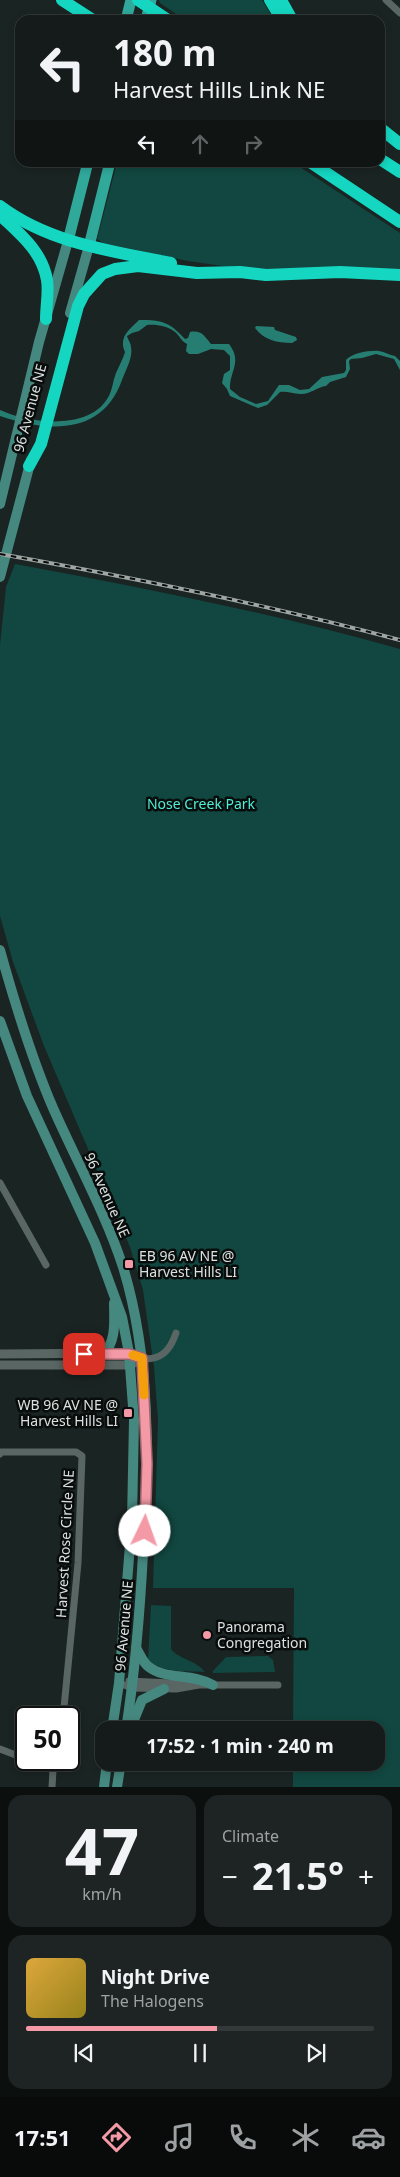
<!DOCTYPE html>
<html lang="en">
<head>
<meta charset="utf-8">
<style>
	body { margin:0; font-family:"Noto Sans",sans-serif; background:#1d2423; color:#f1f3f6; height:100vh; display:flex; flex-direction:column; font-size:19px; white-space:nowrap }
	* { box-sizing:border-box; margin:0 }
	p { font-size:16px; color:#9da1a2 }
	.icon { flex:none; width:28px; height:28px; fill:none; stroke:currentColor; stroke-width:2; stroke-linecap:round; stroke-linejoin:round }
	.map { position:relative; height:1787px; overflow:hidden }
	.panel { display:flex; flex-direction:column; gap:8px; padding:8px; background:#0b0f0e; flex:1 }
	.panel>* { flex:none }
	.hud { position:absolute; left:15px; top:15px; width:370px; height:152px; border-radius:15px; box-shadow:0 2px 8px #0003,0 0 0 1px #333939; background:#141b1a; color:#f1f3f6; overflow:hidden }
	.speed { position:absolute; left:15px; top:1706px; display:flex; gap:10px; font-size:25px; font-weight:700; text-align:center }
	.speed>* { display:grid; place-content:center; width:65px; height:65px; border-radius:50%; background:#141b1a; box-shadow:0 2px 8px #0003,0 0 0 1px #333939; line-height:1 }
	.speed .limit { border:2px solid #111; border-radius:8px; background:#fff; color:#111 }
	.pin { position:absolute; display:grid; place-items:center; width:42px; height:42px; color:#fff; margin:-21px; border-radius:10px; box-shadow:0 2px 8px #0006 }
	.me { position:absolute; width:55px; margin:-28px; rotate:3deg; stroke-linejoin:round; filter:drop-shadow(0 0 4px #0008) }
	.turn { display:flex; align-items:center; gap:18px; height:105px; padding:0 15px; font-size:22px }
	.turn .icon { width:65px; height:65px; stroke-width:2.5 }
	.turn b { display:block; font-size:35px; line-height:42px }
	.lanes { display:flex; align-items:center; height:48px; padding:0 15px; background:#0003; justify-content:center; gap:25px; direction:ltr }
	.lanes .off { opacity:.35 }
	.big { font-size:38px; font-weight:700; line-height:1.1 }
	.panel .widget { flex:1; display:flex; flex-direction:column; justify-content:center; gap:8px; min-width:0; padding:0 18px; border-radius:15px; background:#1d2423 }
	.panel .dial { align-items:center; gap:0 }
	.dial b { font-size:65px; line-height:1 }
	.song { display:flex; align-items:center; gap:15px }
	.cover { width:60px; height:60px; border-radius:8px; background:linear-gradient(135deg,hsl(40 70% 55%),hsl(50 70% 35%)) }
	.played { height:5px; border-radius:2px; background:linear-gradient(90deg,#f49aa6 55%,#333939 55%) }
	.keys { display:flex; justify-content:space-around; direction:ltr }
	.heat { display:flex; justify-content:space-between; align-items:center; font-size:28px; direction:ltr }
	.panel .tiles { flex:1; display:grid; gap:8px; grid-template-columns:1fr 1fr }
	.widget:last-child { grid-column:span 2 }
	.trip { position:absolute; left:95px; top:1721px; width:290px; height:50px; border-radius:15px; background:#141b1a; box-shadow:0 2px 8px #0003,0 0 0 1px #333939; font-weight:700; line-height:50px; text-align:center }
	.menu { display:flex; height:80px; justify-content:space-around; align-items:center; background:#080b0a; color:#9da1a2 }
	.menu .icon { width:35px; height:35px }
	.menu .on { color:#f49aa6 }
	.menu b { font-size:22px; color:#f1f3f6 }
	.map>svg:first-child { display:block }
	.green { fill:#114740 }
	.water { fill:#267e72 }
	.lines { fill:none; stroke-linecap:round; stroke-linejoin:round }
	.minor { stroke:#5a6663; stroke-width:7 }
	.tertiary { stroke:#5a6663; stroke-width:9 }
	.secondary { stroke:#45887f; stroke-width:10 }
	.primary { stroke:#30a99b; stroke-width:11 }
	.motorway { stroke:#14d6c1; stroke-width:12 }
	.rail-casing { stroke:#9ea6a4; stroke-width:4 }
	.rail { stroke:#080c0b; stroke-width:2; stroke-dasharray:5.5; stroke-linecap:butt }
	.route-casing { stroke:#9f646c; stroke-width:12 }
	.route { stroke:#f49aa6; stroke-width:9 }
	.slow { stroke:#f59e0b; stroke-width:9 }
	.poi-dot { fill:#f49aa6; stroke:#080c0b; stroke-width:2 }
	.labels { text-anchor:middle; stroke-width:5; stroke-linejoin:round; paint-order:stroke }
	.street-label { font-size:14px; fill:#dbe1e0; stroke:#080c0b }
	.park-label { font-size:14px; fill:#4eeed8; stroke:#080c0b }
	.poi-label { font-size:14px; fill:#dbe1e0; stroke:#080c0b; text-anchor:start }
</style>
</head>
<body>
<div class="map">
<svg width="400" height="1787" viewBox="0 0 400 1787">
	<rect width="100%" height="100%" fill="#1a2422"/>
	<g class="green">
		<path d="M 159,0 L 262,0 L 274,20 L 185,20 L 160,3 Z"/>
		<path d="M 117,163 L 294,163 L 400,233 L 400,272 L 243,269 L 188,261 L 103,243 L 97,239 Z"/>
		<path d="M 15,564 C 144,588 273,613 400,649 L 400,1787 L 293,1787 L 293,1763 L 376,1762 L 376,1730 L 293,1730 L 294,1588 L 153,1588 L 158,1420 L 154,1367 L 143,1290 L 130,1247 L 44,1046 L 13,962 L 0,916 L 0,645 L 6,587 Z"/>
		<path d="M 151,1605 L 171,1606 L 171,1649 C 180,1660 196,1660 205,1672 C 187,1671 162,1673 148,1660 Z"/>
		<path d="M 268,1656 L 273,1660 L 275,1672 L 213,1673 L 213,1671 L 226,1657 Z"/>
	</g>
	<g class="water">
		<path d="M 139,320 C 163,320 169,322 185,339 L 188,338 L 190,332 C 202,330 204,336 211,344 L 229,344 C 243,362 229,372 230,389 L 240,397 L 256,404 L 268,401 L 279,385 L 289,385 L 300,390 L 309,389 L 322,377 L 344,373 L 346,370 L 346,360 C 352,353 370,350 379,351 C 385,352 389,355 395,356 L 400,361 L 400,370 L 394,359 L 376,354 L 362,358 L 351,359 L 349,361 L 350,369 L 346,377 L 330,382 L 326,386 C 317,387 309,395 300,394 C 293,394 287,391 280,392 L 267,405 L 258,408 L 230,396 L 227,389 L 222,383 L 224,374 L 230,370 L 230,356 L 224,350 L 211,349 L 198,354 L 189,354 L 186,351 L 187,344 C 181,341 180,336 175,332 C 168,326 156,324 147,325 L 139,331 L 132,333 L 127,336 C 128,340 131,343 131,347 C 133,358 126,369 122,380 C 102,436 48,432 0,416 L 0,410 C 28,423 84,430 105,402 C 113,392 112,383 116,373 C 119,366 123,359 125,352 C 118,337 130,329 139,320 Z"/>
		<path d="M 256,326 L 274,327 L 275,330 L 296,337 L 297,340 L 292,343 C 277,343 264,340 255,328 Z"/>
	</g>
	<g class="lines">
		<g class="minor">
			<path d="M 386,0 L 400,13"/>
			<path d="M 0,1183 L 46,1265"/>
			<path d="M 142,1359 C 161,1360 170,1351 176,1333"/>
			<path d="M 0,1454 L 1,1452 L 76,1452 L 82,1456 L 78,1563 L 63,1718"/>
			<path d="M 129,1681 L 191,1684"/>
			<path d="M 119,1683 L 132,1688 L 176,1689 L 199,1685 L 278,1685"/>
			<path d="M 0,1749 L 26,1759"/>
			<path d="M 28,1760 L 53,1770 L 56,1760"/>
			<path d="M 52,1787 L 53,1770"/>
		</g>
		<g class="tertiary">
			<path d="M 0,1354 L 129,1353 L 134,1356"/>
			<path d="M 0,1365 L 130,1365 L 142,1359"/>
		</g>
		<g class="secondary">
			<path d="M 70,313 L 89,246"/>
			<path d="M 0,504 L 39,342 L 68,241"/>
			<path d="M 0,577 L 31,460"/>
			<path d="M 0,950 C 15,1004 31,1057 53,1108 C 76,1160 105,1212 123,1267 C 151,1359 149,1458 143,1553 C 140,1612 135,1671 126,1730"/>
			<path d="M 0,1021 L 27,1096 L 95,1243 L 122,1317 L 129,1353 L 134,1420 L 132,1520 L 119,1683 L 112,1730"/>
			<path d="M 103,1354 C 117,1341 114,1321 114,1303"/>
			<path d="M 136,1648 C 140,1654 143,1663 149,1667 C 166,1680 192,1673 213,1685"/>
			<path d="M 131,1727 L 142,1700 L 164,1689"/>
			<path d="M 104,1787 L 107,1762"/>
			<path d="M 117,1787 L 121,1762"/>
		</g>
		<g class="primary">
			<path d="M 126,20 L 131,0"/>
			<path d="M 146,20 L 151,0"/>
			<path d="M 68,241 L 88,162"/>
			<path d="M 89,246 L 110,162"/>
		</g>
		<g class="motorway">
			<path d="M 62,0 L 93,20"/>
			<path d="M 138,0 L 168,20"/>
			<path d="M 270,0 L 282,20"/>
			<path d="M 281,0 L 292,20"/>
			<path d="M 380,128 L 400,144"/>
			<path d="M 380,159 L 400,172"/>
			<path d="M 310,162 L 400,222"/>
			<path d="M 0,206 C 49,243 111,251 171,263"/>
			<path d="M 0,215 C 20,234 42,251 47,280 C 49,292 46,306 46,319"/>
			<path d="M 29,466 L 41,444 L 78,306 L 84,294 L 102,274 L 115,269 L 138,266 L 197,273 L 240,272 L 266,275 L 340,272 L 400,275"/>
		</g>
		<g class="rail-casing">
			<path id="rail" d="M 0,554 C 135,578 268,605 400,640"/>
		</g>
		<use href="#rail" class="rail"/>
	</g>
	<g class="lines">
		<g class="route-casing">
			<path id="route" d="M 84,1354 L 129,1354 L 142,1358 L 147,1464 L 145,1531"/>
		</g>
		<use href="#route" class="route"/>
		<path class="slow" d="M 133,1355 L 142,1358 L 144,1395"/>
	</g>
	<g class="poi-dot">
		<rect x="124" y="1259" width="10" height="10" rx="2.5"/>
		<rect x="123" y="1408" width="10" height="10" rx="2.5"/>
		<circle cx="207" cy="1635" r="5"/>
	</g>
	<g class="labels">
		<g class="street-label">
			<text transform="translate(30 408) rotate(-75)" y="5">96 Avenue NE</text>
			<text transform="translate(107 1195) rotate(66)" y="5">96 Avenue NE</text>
			<text transform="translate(65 1544) rotate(-87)" y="5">Harvest Rose Circle NE</text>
			<text transform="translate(124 1626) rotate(-85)" y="5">96 Avenue NE</text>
		</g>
		<g class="park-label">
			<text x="201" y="809">Nose Creek Park</text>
		</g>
		<g class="poi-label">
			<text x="139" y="1261">EB 96 AV NE @<tspan x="139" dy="16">Harvest Hills LI</tspan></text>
			<text x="118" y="1410" text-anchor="end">WB 96 AV NE @<tspan x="118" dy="16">Harvest Hills LI</tspan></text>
			<text x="217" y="1632">Panorama<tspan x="217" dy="16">Congregation</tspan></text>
		</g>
	</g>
</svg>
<div class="speed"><div class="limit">50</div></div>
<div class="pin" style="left:84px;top:1354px;background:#d93025"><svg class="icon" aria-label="arrive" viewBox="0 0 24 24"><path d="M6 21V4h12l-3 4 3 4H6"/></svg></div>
<svg class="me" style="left:145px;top:1531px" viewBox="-20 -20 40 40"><circle r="19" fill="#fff"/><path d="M0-13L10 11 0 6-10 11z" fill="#f49aa6"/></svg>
<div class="trip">17:52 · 1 min · 240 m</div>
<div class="hud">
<div class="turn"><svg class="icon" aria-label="left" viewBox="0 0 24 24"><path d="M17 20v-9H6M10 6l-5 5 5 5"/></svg><div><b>180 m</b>Harvest Hills Link NE</div></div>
<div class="lanes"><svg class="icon" aria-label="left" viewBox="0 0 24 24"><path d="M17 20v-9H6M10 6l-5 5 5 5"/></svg><svg class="icon off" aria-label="ahead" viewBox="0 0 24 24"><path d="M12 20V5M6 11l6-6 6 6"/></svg><svg class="icon off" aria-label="right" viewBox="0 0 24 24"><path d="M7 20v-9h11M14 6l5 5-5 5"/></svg></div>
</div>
</div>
<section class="panel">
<div class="tiles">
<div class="widget dial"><b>47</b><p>km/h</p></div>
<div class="widget"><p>Climate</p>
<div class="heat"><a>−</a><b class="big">21.5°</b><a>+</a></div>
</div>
<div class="widget">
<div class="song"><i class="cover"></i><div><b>Night Drive</b><p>The Halogens</p></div></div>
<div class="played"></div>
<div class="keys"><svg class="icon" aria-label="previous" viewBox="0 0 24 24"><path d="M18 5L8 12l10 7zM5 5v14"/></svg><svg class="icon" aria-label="pause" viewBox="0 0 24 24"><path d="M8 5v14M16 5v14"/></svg><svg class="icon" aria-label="next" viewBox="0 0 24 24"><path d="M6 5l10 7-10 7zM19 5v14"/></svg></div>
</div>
</div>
</section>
<nav class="menu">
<b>17:51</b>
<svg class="icon on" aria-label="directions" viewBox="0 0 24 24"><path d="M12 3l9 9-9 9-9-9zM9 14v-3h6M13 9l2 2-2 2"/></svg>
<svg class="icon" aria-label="music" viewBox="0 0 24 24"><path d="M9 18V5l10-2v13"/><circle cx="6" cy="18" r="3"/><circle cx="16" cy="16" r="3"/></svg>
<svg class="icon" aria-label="phone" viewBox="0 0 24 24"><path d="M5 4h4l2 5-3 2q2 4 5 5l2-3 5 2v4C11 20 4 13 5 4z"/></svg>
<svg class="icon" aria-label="climate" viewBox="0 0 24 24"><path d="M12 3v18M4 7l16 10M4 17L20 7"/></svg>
<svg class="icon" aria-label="car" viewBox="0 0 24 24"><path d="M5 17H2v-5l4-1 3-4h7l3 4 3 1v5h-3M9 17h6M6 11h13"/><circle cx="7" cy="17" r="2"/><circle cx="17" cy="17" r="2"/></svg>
</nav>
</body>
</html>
